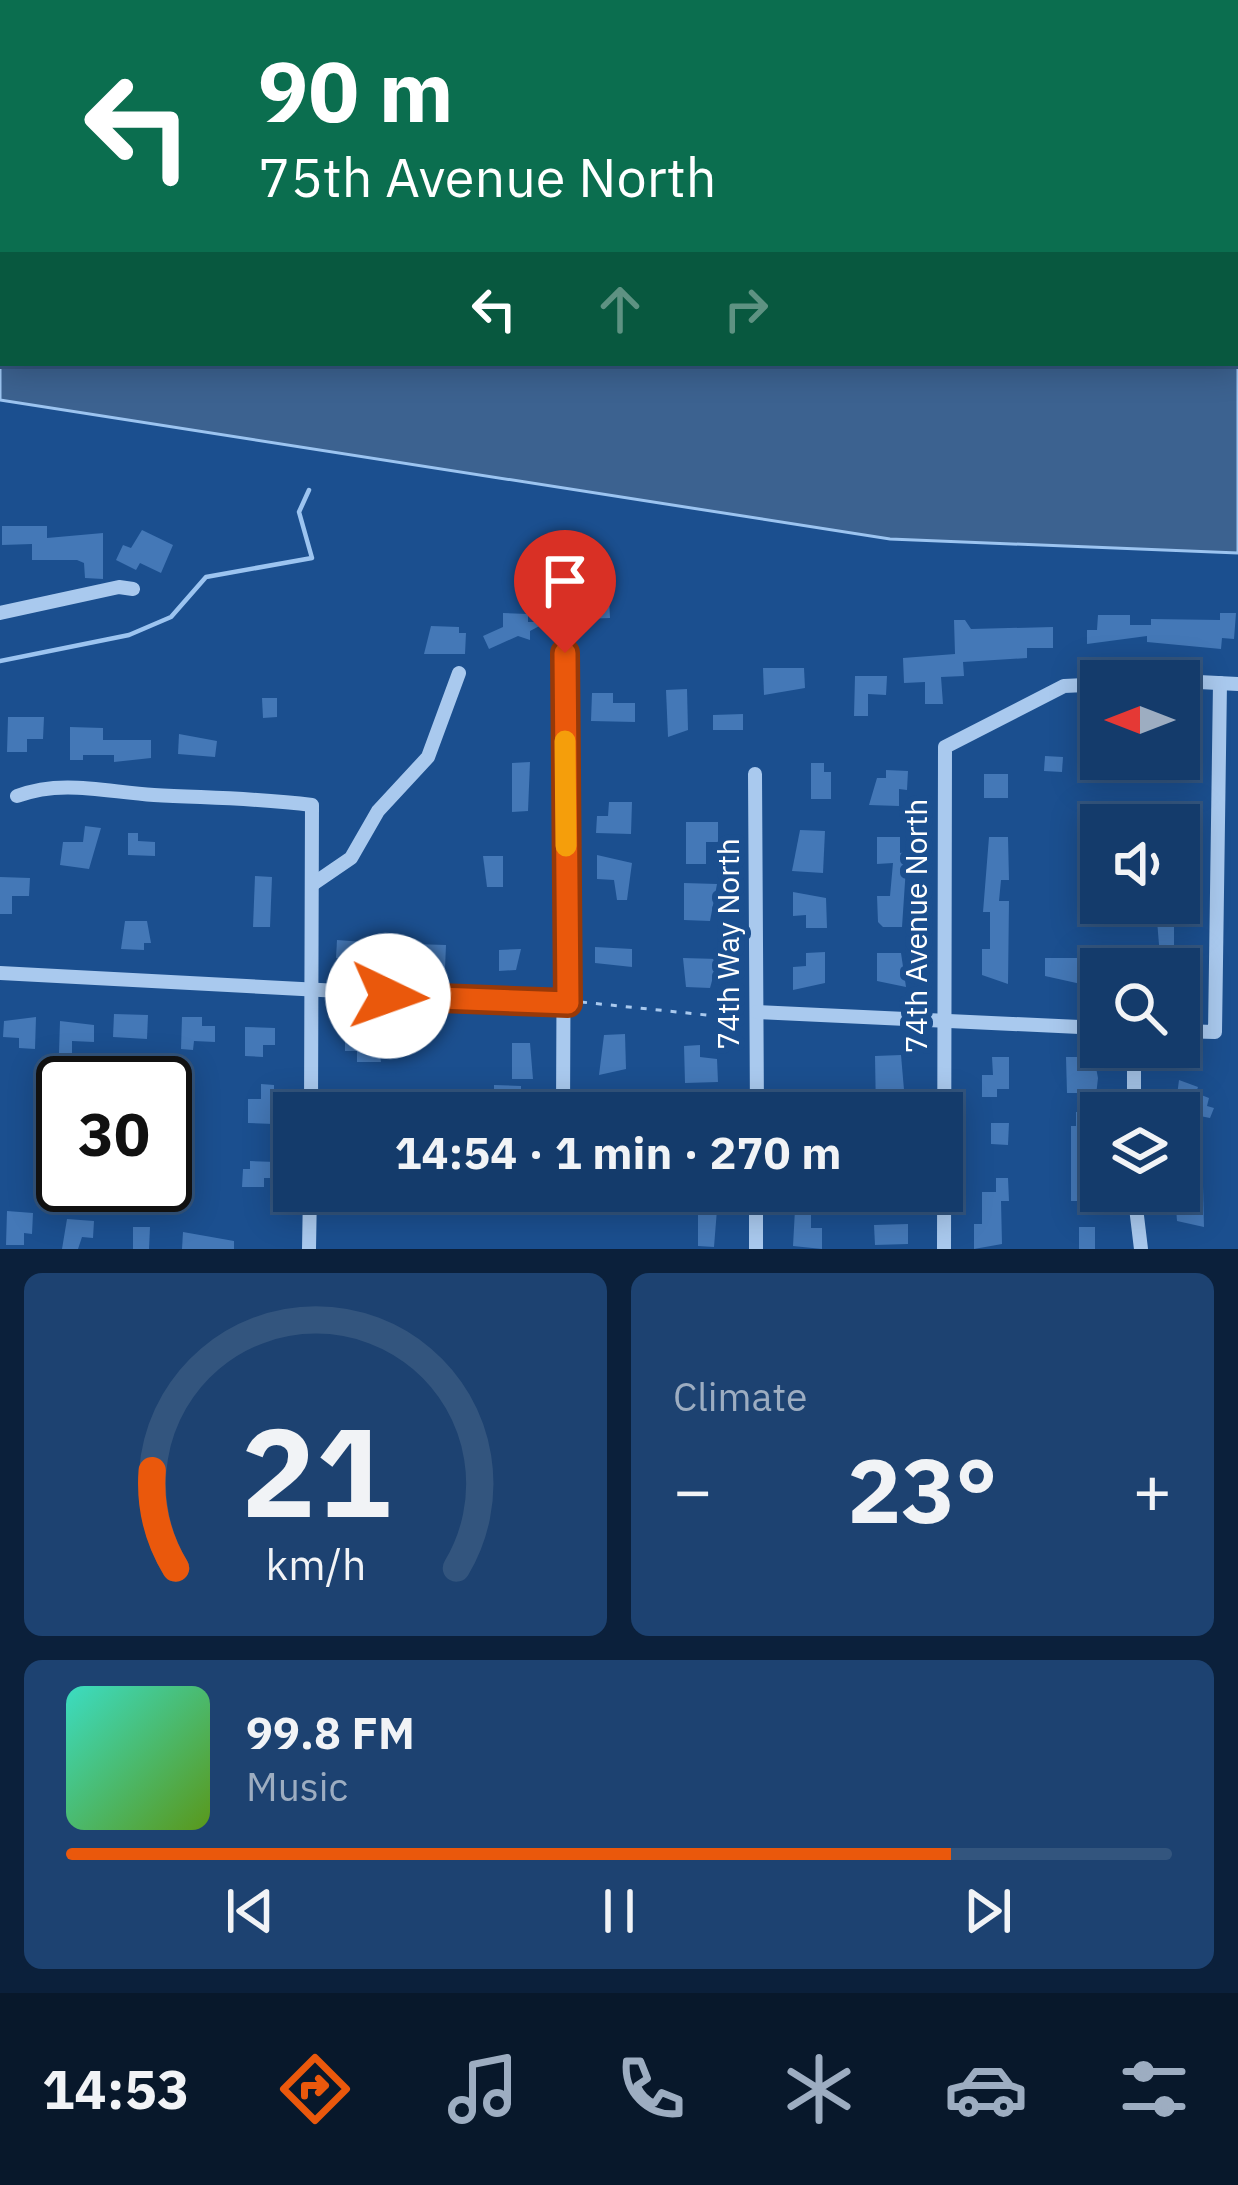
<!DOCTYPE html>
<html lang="en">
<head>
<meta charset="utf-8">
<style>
	body { margin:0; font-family:"IBM Plex Sans",sans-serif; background:#1d4271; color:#f1f3f6; height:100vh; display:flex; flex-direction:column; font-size:45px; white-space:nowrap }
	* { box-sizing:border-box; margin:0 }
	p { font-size:39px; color:#9dadc1 }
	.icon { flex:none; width:66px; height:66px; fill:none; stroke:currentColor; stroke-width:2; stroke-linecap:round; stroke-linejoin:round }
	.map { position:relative; height:1249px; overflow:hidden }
	.panel { display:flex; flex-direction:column; gap:24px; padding:24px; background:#0b203b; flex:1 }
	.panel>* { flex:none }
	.top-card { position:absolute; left:0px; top:0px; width:1239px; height:366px; box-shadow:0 6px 30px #0003,0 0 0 3px #33557e; background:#0b6e4f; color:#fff; overflow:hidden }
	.needle { width:78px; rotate:270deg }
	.buttons { position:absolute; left:1080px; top:660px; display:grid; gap:24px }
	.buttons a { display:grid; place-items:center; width:120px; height:120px; border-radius:0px; background:#143b6b; box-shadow:0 6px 30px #0003,0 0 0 3px #33557e; font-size:60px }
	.speed { position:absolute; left:36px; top:1056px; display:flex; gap:24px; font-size:60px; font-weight:700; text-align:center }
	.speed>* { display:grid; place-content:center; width:156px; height:156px; border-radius:50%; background:#143b6b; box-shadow:0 6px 30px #0003,0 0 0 3px #33557e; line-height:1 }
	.speed .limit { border:6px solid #111; border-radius:18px; background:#fff; color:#111 }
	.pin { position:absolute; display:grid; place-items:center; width:102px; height:102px; color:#fff; margin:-123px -51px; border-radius:50% 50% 50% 0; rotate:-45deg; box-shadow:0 0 12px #0007 }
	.pin .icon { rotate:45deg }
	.me { position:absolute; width:132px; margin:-66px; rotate:93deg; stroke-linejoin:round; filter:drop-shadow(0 0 9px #0008) }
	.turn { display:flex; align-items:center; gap:42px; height:252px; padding:0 60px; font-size:54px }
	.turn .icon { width:156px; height:156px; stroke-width:2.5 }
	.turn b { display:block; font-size:84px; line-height:102px }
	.lanes { display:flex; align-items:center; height:114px; padding:0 60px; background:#0003; justify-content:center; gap:60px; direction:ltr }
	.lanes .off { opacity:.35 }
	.big { font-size:90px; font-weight:800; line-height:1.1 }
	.panel .card { flex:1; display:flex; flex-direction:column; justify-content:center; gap:18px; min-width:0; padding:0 42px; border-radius:18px; background:#1d4271 }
	.panel .dial { align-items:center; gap:0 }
	.dial svg { height:312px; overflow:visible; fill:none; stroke:#33557e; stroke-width:7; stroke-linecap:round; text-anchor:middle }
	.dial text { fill:#f1f3f6; stroke:none }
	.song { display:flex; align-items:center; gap:36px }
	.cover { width:144px; height:144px; border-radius:18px; background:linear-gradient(135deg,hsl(170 70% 55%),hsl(90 70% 35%)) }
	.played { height:12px; border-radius:6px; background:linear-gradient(90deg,#ea580c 80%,#33557e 80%) }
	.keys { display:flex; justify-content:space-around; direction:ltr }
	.heat { display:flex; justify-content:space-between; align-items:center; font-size:66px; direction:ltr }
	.panel .tiles { flex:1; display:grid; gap:24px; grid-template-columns:1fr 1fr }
	.card:last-child { grid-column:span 2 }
	.trip { position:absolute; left:273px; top:1092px; width:690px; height:120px; border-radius:0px; background:#143b6b; box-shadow:0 6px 30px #0003,0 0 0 3px #33557e; font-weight:800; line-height:120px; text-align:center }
	.tab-bar { display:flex; height:192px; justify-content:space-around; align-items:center; background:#08182b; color:#9dadc1 }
	.tab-bar .icon { width:84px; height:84px }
	.tab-bar .on { color:#ea580c }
	.tab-bar b { font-size:54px; color:#f1f3f6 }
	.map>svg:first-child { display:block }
	.green { fill:#2e69ad }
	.water { fill:#3c6290; stroke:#9cc4f0; stroke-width:3 }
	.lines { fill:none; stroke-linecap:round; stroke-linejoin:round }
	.stream { stroke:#9cc4f0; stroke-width:4.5 }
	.river { stroke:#3c6290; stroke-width:24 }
	.building { fill:#4478b7 }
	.path { stroke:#a9c9ee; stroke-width:3; stroke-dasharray:6 9; stroke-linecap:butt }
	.minor { stroke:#a9c9ee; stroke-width:14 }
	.route-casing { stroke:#983908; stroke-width:30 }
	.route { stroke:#ea580c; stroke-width:21 }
	.slow { stroke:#f59e0b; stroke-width:21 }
	.labels { text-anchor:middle; stroke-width:12; stroke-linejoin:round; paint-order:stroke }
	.street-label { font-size:30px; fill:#fff; stroke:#1b4f8f }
</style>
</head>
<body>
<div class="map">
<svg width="1238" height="1249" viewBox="0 0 1238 1249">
	<rect width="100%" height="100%" fill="#1b4f8f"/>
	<path class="green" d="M 607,0 L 1148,0 L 1149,3 L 606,3 Z"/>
	<path class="water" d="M 1238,36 L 1238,553 L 890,539 L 0,400 L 0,82 L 3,363 L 1236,363 Z"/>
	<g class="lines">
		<path class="stream" d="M 0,661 L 129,635 L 171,617 L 206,577 L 312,558 L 299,512 L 309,490"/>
		<g class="river">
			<path d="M 582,0 L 582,3"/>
			<path d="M 680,0 L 706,3"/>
			<path d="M 750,3 L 758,0"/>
			<path d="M 807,3 L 810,0"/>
		</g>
	</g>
	<g class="building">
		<path d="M 2,526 L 47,526 L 47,538 L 103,533 L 103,579 L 85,578 L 84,563 L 77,560 L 32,560 L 32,544 L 2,545 Z"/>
		<path d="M 142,530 L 173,545 L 161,573 L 140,563 L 136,570 L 116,560 L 123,545 L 131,548 Z"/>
		<path d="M 569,592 L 609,597 L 610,618 L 582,619 L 582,613 L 569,613 Z"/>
		<path d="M 503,613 L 528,614 L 528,622 L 547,622 L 530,631 L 530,640 L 518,636 L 489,649 L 483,636 L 503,627 Z"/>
		<path d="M 1220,613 L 1236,613 L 1234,639 L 1222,638 L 1221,649 L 1147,642 L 1147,636 L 1087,644 L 1087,630 L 1097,630 L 1098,615 L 1130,615 L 1130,625 L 1151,625 L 1151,619 L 1220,620 Z"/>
		<path d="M 954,620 L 965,620 L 971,629 L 1053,627 L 1053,648 L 1027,648 L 1027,658 L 963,662 L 964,676 L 941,677 L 943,704 L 925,704 L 925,682 L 904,683 L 903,658 L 955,654 Z"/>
		<path d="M 431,626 L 459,627 L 459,633 L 466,633 L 465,654 L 424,654 Z"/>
		<path d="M 763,668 L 804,668 L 805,688 L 764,695 Z"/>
		<path d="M 855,676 L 887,676 L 886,695 L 868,694 L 868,716 L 854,716 Z"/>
		<path d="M 687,689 L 688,730 L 668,737 L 666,690 Z"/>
		<path d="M 592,693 L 613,693 L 613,703 L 635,703 L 635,722 L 591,721 Z"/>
		<path d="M 262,698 L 277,698 L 277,717 L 263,718 Z"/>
		<path d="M 743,714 L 743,730 L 713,730 L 713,715 Z"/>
		<path d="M 8,717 L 44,717 L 43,739 L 27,739 L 27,752 L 7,752 Z"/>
		<path d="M 70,727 L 103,728 L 103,740 L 151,740 L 151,758 L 114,762 L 114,755 L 83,755 L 83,760 L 70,760 Z"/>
		<path d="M 179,734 L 217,741 L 215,757 L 178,754 Z"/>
		<path d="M 1045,756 L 1063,757 L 1062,772 L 1044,771 Z"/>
		<path d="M 530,762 L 528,811 L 512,812 L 512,763 Z"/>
		<path d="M 811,763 L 824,763 L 824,772 L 831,772 L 831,799 L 811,799 Z"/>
		<path d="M 886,770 L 908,771 L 907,790 L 899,789 L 899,806 L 869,805 L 877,778 L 886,778 Z"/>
		<rect x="984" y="774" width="24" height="24"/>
		<path d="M 609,802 L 632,802 L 631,834 L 596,833 L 597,816 L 608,816 Z"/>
		<path d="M 1148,808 L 1167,808 L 1168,825 L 1148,825 Z"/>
		<path d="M 686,822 L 718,822 L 718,842 L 706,842 L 706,864 L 686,864 Z"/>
		<path d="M 85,826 L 101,828 L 89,869 L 60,865 L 63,842 L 83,842 Z"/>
		<path d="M 800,830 L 825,831 L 823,873 L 792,871 Z"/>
		<path d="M 128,833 L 138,833 L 138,841 L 155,842 L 155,856 L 128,855 Z"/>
		<path d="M 877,837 L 900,837 L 900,853 L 907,852 L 902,927 L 883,927 L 878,922 L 877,896 L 890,896 L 893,863 L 877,864 Z"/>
		<path d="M 989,837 L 1008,837 L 1009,880 L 1001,880 L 999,901 L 1009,901 L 1008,984 L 982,975 L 982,949 L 990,949 L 990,912 L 983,912 Z"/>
		<path d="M 597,855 L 632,863 L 627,900 L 617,900 L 614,880 L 597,879 Z"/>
		<path d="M 483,856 L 503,856 L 503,887 L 487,887 Z"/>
		<path d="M 255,876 L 272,877 L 270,927 L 253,927 Z"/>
		<path d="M 0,877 L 30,878 L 29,896 L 12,896 L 12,914 L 0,914 Z"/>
		<path d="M 684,883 L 717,884 L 710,921 L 684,920 Z"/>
		<path d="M 793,892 L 826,898 L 827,928 L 806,928 L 806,915 L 793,916 Z"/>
		<path d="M 1156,908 L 1174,908 L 1174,969 L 1161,969 Z"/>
		<path d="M 125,921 L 147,921 L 151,943 L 144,943 L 144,950 L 121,949 Z"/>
		<path d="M 337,940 L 377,943 L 376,957 L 336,958 Z"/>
		<path d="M 414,944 L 446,945 L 445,969 L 427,969 L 428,961 L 413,960 Z"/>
		<path d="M 595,947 L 632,949 L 632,967 L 595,963 Z"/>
		<path d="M 521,949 L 516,970 L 499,971 L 499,950 Z"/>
		<path d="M 825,952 L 825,983 L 793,990 L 793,967 L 806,966 L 806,953 Z"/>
		<path d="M 877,953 L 901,953 L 906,987 L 877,981 Z"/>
		<path d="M 683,958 L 718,959 L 710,988 L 686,987 Z"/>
		<path d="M 1045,958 L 1078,958 L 1078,965 L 1090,965 L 1090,986 L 1045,976 Z"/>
		<path d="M 114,1014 L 148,1015 L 147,1039 L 113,1037 Z"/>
		<path d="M 36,1017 L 35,1049 L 19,1048 L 19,1038 L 3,1037 L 4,1021 Z"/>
		<path d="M 182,1017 L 202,1017 L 202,1026 L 215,1026 L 215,1042 L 194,1041 L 193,1050 L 181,1049 Z"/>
		<path d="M 60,1021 L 94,1025 L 94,1042 L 72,1041 L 72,1053 L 59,1053 Z"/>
		<path d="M 245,1027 L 275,1028 L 275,1045 L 263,1045 L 263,1057 L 245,1056 Z"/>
		<path d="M 345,1029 L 376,1029 L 381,1062 L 357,1062 L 357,1051 L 345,1051 Z"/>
		<path d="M 625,1034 L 626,1069 L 599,1075 L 604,1035 Z"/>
		<path d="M 512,1043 L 530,1043 L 533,1079 L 512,1079 Z"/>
		<path d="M 700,1045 L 700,1057 L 717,1059 L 718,1082 L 685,1083 L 684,1046 Z"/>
		<path d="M 901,1055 L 906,1113 L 876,1113 L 875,1056 Z"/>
		<path d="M 992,1057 L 1009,1057 L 1009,1089 L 997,1089 L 997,1097 L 982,1097 L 982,1075 L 993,1075 Z"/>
		<path d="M 1066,1057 L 1094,1057 L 1098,1078 L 1092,1131 L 1098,1131 L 1098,1147 L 1084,1147 L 1084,1176 L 1092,1176 L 1098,1201 L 1071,1201 L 1071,1126 L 1076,1126 L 1076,1112 L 1082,1112 L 1082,1093 L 1067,1093 Z"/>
		<path d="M 1179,1080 L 1198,1087 L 1196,1093 L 1209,1098 L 1207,1106 L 1214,1108 L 1210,1118 L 1175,1111 Z"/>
		<path d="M 261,1084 L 274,1085 L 274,1124 L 248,1123 L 248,1099 L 261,1099 Z"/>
		<path d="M 494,1085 L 521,1086 L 521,1113 L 494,1113 Z"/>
		<path d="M 345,1091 L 374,1092 L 373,1113 L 344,1113 Z"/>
		<path d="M 609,1096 L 641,1097 L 641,1113 L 609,1113 Z"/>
		<rect x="793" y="1097" width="28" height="16"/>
		<path d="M 991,1123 L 1009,1123 L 1008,1145 L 991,1144 Z"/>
		<path d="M 1184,1145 L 1202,1145 L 1204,1227 L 1177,1221 L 1175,1194 Z"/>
		<path d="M 250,1161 L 276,1162 L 275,1178 L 264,1178 L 264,1187 L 242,1187 L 243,1169 L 250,1169 Z"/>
		<path d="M 996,1178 L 1008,1178 L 1009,1201 L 1001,1201 L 1002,1244 L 974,1249 L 974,1224 L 982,1224 L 982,1192 L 996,1192 Z"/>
		<path d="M 595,1191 L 632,1191 L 604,1206 Z"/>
		<path d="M 796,1191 L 811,1191 L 811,1228 L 822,1228 L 822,1249 L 793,1246 Z"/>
		<path d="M 687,1194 L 718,1197 L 714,1247 L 698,1246 L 698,1214 L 687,1214 Z"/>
		<path d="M 7,1211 L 33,1213 L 32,1234 L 24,1233 L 24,1245 L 6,1245 Z"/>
		<path d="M 67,1219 L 94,1221 L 93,1238 L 82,1237 L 78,1249 L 62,1249 Z"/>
		<path d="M 908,1224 L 908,1244 L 875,1245 L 874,1225 Z"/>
		<path d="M 133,1227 L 150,1227 L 149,1249 L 133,1249 Z"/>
		<rect x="1079" y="1227" width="16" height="22"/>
		<path d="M 183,1232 L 234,1241 L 234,1249 L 182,1249 Z"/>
	</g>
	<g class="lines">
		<g class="path">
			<path d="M 737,3 L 737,0"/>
			<path d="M 581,1002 L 745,1019"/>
		</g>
		<g class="minor">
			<path d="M 355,0 L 368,3"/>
			<path d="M 465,3 L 466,0"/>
			<path d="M 0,613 L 119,587 L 133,589"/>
			<path d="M 1179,681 L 1238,684"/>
			<path d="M 755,774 L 757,1113"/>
			<path d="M 17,796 C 63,779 106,792 154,795 C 208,798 258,798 312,805 L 311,1113"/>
			<path d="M 313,884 L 351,858 L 378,811 L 428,757 L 459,673"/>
			<path d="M 0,973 L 568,1003"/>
			<path d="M 757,1012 L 1101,1028"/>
			<path d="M 1179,1031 L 1215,1032 L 1220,683"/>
			<path d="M 1134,1047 L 1134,1113"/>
			<path d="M 563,1113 L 565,653"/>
			<path d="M 1134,1191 L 1141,1249"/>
			<path d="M 309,1249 L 310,1191"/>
			<path d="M 756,1249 L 756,1191"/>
			<path d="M 944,1249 L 945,747 L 1064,686 L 1170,681"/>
		</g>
	</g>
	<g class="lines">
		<g class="route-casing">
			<path id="route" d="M 388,996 L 568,1003 L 565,653"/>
		</g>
		<use href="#route" class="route"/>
		<path class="slow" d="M 565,741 L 566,846"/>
	</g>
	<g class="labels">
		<g class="street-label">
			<text transform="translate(917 926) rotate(-90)" y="10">74th Avenue North</text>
			<text transform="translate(729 944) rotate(-90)" y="10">74th Way North</text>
		</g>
	</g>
</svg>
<div class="buttons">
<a><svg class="needle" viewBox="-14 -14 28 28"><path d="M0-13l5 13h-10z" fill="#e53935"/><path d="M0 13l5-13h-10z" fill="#9dadc1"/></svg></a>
<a><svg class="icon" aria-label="sound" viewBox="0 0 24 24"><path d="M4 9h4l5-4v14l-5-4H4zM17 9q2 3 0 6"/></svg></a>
<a><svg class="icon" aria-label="search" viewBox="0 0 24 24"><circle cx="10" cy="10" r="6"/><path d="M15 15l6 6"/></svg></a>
<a><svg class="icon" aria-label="layers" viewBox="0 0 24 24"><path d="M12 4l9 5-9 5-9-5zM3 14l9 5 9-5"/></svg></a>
</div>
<div class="speed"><div class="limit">30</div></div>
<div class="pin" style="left:565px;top:653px;background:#d93025"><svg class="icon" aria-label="arrive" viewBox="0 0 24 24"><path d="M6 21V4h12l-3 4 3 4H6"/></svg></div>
<svg class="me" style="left:388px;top:996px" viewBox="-20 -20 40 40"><circle r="19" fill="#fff"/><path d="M0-13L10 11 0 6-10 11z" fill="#ea580c"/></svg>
<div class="trip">14:54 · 1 min · 270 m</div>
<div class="top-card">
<div class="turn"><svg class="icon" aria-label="left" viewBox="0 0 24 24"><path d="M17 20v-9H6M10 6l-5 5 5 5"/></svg><div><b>90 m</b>75th Avenue North</div></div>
<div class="lanes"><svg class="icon" aria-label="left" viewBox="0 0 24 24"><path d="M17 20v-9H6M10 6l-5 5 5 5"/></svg><svg class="icon off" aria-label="ahead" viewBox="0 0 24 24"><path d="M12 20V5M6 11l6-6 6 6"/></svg><svg class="icon off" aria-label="right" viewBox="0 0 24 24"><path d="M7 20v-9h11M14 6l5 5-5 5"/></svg></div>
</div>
</div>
<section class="panel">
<div class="tiles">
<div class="card dial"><svg viewBox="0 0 100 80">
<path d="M14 69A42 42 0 1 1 86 69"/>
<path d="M14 69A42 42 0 0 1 8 44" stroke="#ea580c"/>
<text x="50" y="56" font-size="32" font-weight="700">21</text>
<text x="50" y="72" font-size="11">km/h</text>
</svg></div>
<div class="card"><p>Climate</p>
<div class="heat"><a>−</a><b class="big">23°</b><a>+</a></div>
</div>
<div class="card">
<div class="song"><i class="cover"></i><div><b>99.8 FM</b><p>Music</p></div></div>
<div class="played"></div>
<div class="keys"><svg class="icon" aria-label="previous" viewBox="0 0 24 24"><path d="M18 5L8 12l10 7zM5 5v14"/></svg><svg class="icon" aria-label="pause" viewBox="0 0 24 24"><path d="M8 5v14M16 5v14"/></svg><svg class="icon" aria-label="next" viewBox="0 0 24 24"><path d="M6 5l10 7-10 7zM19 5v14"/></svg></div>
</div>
</div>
</section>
<nav class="tab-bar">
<b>14:53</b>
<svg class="icon on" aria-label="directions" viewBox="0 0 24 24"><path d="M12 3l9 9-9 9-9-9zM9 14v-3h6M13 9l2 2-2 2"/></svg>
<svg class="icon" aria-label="music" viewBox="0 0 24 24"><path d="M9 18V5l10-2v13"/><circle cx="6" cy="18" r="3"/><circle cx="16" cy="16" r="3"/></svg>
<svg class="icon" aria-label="phone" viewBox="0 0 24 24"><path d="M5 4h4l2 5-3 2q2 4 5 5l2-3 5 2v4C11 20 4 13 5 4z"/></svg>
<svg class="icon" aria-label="climate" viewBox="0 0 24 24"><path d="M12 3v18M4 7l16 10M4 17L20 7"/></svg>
<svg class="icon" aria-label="car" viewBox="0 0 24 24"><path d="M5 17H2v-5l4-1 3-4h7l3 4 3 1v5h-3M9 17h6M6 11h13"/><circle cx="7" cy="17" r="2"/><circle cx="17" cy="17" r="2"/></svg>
<svg class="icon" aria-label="filters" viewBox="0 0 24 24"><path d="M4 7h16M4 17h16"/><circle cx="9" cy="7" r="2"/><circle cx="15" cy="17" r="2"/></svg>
</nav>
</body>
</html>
